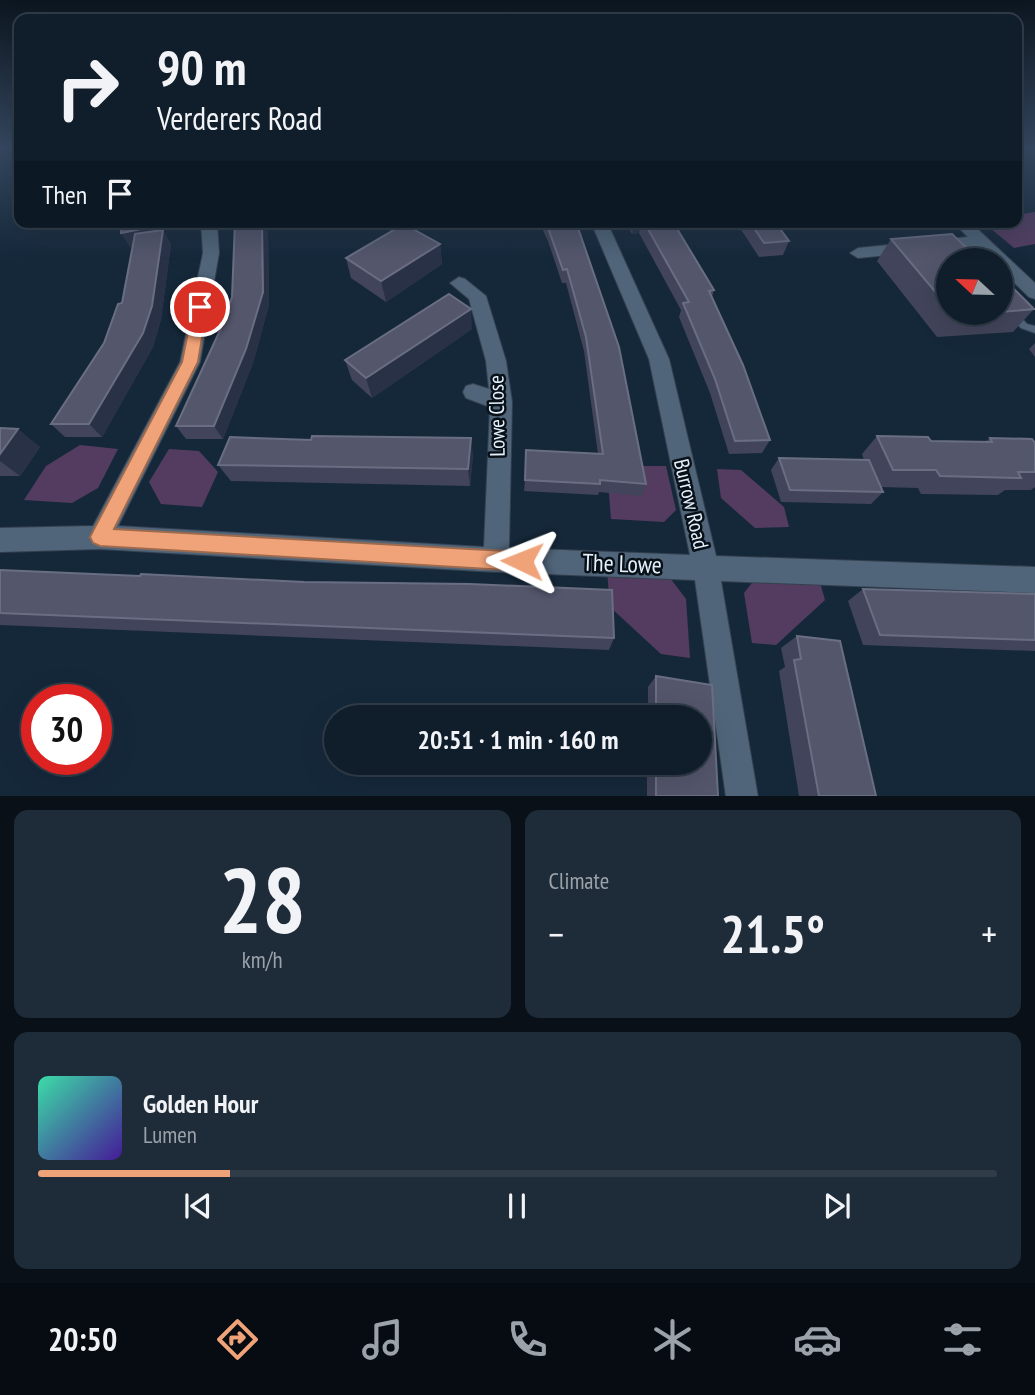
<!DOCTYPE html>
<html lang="en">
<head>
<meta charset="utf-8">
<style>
	body { margin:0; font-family:"PT Sans Narrow",sans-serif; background:#1e2b38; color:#f1f3f6; height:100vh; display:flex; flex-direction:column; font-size:26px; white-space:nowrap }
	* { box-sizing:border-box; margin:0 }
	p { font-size:23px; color:#9ca2a9 }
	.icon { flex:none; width:38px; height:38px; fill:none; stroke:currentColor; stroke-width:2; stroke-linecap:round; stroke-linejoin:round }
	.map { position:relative; height:796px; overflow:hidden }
	.panel { display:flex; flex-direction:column; gap:14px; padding:14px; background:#091018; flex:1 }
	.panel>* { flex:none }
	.top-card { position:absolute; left:14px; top:14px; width:1008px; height:214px; border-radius:14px; box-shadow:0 7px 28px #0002,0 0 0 2px #303c48; background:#101e2c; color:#f1f3f6; overflow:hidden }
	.needle { width:46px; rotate:292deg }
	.controls { position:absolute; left:936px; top:248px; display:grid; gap:14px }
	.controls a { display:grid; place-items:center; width:77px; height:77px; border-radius:50%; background:#101e2c; box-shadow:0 7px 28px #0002,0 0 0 2px #303c48; font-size:35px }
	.speed { position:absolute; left:21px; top:684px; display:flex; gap:14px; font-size:35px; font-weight:700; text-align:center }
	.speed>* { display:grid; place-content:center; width:91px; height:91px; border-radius:50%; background:#101e2c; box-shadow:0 7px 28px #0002,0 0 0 2px #303c48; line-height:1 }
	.speed .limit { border:10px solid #d22; background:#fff; color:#111 }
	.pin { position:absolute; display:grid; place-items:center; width:60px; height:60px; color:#fff; margin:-30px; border:4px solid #fff; border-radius:50%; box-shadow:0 2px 7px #0007 }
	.me { position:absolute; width:77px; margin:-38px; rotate:272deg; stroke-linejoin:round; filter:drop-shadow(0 0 5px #0008) }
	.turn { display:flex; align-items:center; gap:24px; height:147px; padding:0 28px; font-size:32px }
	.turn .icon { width:91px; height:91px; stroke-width:2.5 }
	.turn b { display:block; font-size:49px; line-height:60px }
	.then { display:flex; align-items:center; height:66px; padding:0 28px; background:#0003; gap:14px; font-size:26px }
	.big { font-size:52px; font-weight:600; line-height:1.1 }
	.panel .tile { flex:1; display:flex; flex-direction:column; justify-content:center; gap:10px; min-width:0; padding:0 24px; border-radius:14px; background:#1e2b38 }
	.panel .dial { align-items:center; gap:0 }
	.dial b { font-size:91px; line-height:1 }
	.song { display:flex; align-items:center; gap:21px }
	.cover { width:84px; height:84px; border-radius:10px; background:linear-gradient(135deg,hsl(160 70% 55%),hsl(260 70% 35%)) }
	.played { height:7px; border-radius:4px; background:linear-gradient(90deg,#f0a378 20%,#303c48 20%) }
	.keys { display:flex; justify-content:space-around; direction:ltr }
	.heat { display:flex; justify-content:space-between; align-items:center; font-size:38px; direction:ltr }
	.panel .tiles { flex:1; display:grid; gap:14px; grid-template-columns:1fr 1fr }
	.tile:last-child { grid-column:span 2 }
	.trip { position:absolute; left:324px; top:705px; width:388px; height:70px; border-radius:35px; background:#101e2c; box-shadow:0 7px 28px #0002,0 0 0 2px #303c48; font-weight:600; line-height:70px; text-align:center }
	.menu { display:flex; height:112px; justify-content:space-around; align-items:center; background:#060c12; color:#9ca2a9 }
	.menu .icon { width:49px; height:49px }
	.menu .active { color:#f0a378 }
	.menu b { font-size:32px; color:#f1f3f6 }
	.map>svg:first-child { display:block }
	.green { fill:#543c61 }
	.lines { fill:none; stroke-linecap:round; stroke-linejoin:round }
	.lane-casing { stroke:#344150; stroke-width:2 }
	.street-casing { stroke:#344150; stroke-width:2 }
	.lane { fill:#506579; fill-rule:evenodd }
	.street { fill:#506579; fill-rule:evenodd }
	.wall { fill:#42445b }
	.shaded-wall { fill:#293147 }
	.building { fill:#54566c; stroke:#6a6e83; stroke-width:2 }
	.route { fill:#f0a378; stroke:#9c6a4e; stroke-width:2 }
	.labels { text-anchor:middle; stroke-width:5; stroke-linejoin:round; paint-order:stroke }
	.street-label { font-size:21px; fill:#e4f0fc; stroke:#081018 }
	.near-street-label { font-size:24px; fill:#e4f0fc; stroke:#081018 }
</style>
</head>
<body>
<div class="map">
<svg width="1035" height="797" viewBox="0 0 1035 797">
	<rect width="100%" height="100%" fill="#15283a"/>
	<g class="green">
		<path d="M 1035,212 L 1035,244 L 1014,248 L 983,222 L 1017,222 L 1017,215 Z"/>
		<path d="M 80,445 L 118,449 L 98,488 L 72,503 L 24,500 L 46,466 Z"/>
		<path d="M 169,449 L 199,451 L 218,472 L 202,507 L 161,504 L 149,482 Z"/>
		<path d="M 619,466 L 666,466 L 676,510 L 664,522 L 611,519 L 608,481 Z"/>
		<path d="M 717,469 L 741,470 L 784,507 L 789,527 L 755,528 L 721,498 Z"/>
		<path d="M 607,570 L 667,574 L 686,599 L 690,658 L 661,654 L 610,607 Z"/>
		<path d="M 759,574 L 819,579 L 825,600 L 776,645 L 752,643 L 744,593 Z"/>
	</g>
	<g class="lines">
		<g class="lane-casing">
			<g id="lane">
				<path d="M 995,250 L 999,253 L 998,255 L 978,261 L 964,261 Z"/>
				<path d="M 1001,298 L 1004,299 L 1027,324 L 1035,326 L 1035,333 L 1021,328 L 1001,307 Z"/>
			</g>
		</g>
		<g class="street-casing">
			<g id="street">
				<path d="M 201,222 L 217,222 L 219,253 L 200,362 L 118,526 L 484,547 L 490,407 L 466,398 L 463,392 L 466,386 L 473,384 L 489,389 L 486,361 L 469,299 L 450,283 L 459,277 L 465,279 L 486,296 L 506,361 L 512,402 L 509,548 L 690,555 L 649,359 L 591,222 L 607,222 L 669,359 L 716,556 L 1035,567 L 1035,593 L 721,581 L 758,797 L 726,797 L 695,580 L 496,572 L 100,549 L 0,552 L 0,528 L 93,526 L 180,362 L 203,253 Z"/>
				<path d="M 953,222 L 970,222 L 1035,283 L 1035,299 L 1029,297 L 1001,270 L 1001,261 L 992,261 L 977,246 L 858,258 L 850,253 L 858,248 L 968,237 Z"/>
			</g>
		</g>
		<use href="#lane" class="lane"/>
		<use href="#street" class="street"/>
	</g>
	<g class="wall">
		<path d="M 122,222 L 161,222 L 161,230 L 171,244 L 161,319 L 153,347 L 102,437 L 65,437 L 51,424 L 104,343 L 122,303 L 133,246 L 130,247 Z"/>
		<path d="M 539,222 L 576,222 L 646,484 L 642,496 L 599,492 L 598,495 L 524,491 L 525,480 L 598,454 L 584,351 L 566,283 L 562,283 L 548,241 Z"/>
		<path d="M 625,222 L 673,222 L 714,290 L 712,297 L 770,440 L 762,453 L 729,454 L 710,393 L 679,317 L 681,310 L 639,233 L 632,234 Z"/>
		<path d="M 736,222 L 775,222 L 789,241 L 783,255 L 759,257 Z"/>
		<path d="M 268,230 L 269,305 L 253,363 L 223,439 L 186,439 L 176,426 Z"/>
		<path d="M 891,239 L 948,261 L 948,313 L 1001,313 L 1001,280 L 1034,309 L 1013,332 L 937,337 L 877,261 Z"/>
		<path d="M 440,244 L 442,264 L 386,302 L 351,278 L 346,258 Z"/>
		<path d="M 472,329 L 372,398 L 352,380 L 345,360 Z"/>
		<path d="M 1035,343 L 1035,357 L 1029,349 Z"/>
		<path d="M 0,428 L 40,447 L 20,476 L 0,476 Z"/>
		<path d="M 877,436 L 931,441 L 985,442 L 990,438 L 1035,443 L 1035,487 L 1031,490 L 1005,490 L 998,495 L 921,494 L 918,488 L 881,487 L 883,492 L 871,504 L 781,502 L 771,470 L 779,458 L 864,460 L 862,454 Z"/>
		<path d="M 473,455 L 470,486 L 231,481 L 218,465 Z"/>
		<path d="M 0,570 L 614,638 L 609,650 L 0,625 Z"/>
		<path d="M 863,589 L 1035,594 L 1035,651 L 863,645 L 848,601 Z"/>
		<path d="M 797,636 L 876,796 L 799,796 L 779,671 L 785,667 L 781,648 Z"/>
		<path d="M 656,676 L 712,685 L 718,796 L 647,796 L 647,763 L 700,763 L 700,718 L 648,718 L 648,687 Z"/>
	</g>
	<g class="shaded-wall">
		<path d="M 152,222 L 161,222 L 160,241 L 130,247 L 121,233 Z"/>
		<path d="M 262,222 L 265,222 L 268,230 L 269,305 L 253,363 L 223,439 L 214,426 Z"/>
		<path d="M 634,222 L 641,222 L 639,233 L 632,234 Z"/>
		<path d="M 163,230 L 171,244 L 161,319 L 153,347 L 102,437 L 89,424 Z"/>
		<path d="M 440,244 L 442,264 L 386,302 L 381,281 Z"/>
		<path d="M 471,309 L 472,329 L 372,398 L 366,378 Z"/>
		<path d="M 18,429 L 40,447 L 20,476 L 0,461 L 0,454 Z"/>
		<path d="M 471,438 L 473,455 L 470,486 L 468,469 Z"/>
	</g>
	<g class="building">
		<path d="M 122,222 L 152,222 L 152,227 L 121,233 Z"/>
		<path d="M 235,222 L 262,222 L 263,292 L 246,349 L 214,426 L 176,426 L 221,328 L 232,297 Z"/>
		<path d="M 546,222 L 576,222 L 619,347 L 646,484 L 600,480 L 600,484 L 525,480 L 526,450 L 603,454 L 586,337 L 567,269 L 563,270 Z"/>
		<path d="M 644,222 L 673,222 L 714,290 L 709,291 L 743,365 L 770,440 L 735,441 L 715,379 L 683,303 L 689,302 Z"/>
		<path d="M 750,222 L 775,222 L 789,241 L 764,243 Z"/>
		<path d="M 404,224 L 440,244 L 381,281 L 346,258 Z"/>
		<path d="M 163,230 L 152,306 L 143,333 L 89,424 L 51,424 L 104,343 L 118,304 L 122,303 L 135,234 Z"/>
		<path d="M 952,234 L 980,261 L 948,261 L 948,307 L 891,239 Z"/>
		<path d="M 1001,280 L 1006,281 L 1034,309 L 1001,312 Z"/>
		<path d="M 449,294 L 471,309 L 366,378 L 345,360 Z"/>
		<path d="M 953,313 L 981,313 L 955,315 Z"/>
		<path d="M 0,428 L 18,429 L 0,454 Z"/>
		<path d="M 312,436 L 471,438 L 468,469 L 218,465 L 230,437 L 311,440 Z"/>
		<path d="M 877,436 L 928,437 L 931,441 L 992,442 L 990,438 L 1032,439 L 1035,443 L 1035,472 L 1018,472 L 1021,478 L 940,476 L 936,470 L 893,470 Z"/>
		<path d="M 779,458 L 869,460 L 883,492 L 790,490 Z"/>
		<path d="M 0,570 L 140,576 L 141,574 L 304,582 L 470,584 L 612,590 L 614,638 L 0,613 Z"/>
		<path d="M 863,589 L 1035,594 L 1035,640 L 880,635 Z"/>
		<path d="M 797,636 L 840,641 L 876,796 L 819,796 L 794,660 L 801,659 Z"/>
		<path d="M 656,676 L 712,685 L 718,796 L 656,796 L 656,763 L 700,763 L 700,718 L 656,718 Z"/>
	</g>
	<linearGradient id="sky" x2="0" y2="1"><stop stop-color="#0c1620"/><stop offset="0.57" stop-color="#354860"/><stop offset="1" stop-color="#354860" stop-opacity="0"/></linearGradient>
	<rect width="1035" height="260" fill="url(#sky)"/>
	<path class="route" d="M 200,303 L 207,307 L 198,362 L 114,529 L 522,552 L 529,555 L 532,561 L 529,568 L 522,571 L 100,546 L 93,543 L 90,537 L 93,531 L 182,362 L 193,307 Z"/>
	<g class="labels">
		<g class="street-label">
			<text transform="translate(497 416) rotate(-91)" y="7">Lowe Close</text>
			<text transform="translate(691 504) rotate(77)" y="7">Burrow Road</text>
		</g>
		<g class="near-street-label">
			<text transform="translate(622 564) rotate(2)" y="8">The Lowe</text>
		</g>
	</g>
</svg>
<div class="controls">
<a><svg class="needle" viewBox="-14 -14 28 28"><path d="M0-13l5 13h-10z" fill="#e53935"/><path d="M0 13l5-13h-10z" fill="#9ca2a9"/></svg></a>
</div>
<div class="speed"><div class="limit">30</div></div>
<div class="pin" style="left:200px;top:307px;background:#d93025"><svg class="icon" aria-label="arrive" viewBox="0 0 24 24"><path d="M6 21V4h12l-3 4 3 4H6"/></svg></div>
<svg class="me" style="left:522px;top:561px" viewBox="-20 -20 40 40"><path d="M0-17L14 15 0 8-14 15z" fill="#f0a378" stroke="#fff" stroke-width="4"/></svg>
<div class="trip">20:51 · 1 min · 160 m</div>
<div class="top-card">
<div class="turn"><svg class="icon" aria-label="right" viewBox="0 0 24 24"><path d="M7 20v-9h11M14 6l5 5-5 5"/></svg><div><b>90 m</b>Verderers Road</div></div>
<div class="then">Then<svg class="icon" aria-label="arrive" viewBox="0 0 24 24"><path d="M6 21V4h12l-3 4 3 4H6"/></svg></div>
</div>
</div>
<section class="panel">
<div class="tiles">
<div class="tile dial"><b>28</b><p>km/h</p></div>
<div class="tile"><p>Climate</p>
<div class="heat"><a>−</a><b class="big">21.5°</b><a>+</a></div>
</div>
<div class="tile">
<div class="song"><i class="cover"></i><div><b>Golden Hour</b><p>Lumen</p></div></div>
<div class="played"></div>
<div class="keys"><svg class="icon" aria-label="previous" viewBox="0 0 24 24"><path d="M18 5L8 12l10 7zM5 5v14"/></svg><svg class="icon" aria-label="pause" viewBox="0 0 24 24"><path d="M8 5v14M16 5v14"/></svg><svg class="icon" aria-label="next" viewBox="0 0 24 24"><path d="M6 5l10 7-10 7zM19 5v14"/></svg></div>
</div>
</div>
</section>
<nav class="menu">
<b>20:50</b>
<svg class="icon active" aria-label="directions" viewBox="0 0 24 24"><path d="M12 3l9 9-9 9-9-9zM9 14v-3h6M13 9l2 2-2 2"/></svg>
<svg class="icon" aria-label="music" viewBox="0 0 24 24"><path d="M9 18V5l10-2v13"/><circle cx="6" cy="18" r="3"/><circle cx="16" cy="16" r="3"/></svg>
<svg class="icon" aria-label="phone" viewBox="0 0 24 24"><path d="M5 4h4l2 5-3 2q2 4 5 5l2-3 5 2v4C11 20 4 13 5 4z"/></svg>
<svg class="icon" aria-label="climate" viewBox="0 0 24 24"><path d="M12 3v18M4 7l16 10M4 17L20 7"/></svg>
<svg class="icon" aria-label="car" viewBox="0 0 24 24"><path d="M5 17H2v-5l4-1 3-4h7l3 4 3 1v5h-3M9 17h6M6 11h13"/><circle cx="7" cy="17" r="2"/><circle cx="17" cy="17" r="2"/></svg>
<svg class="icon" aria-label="filters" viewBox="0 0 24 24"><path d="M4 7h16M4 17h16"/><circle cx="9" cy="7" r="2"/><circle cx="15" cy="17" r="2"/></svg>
</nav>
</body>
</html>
